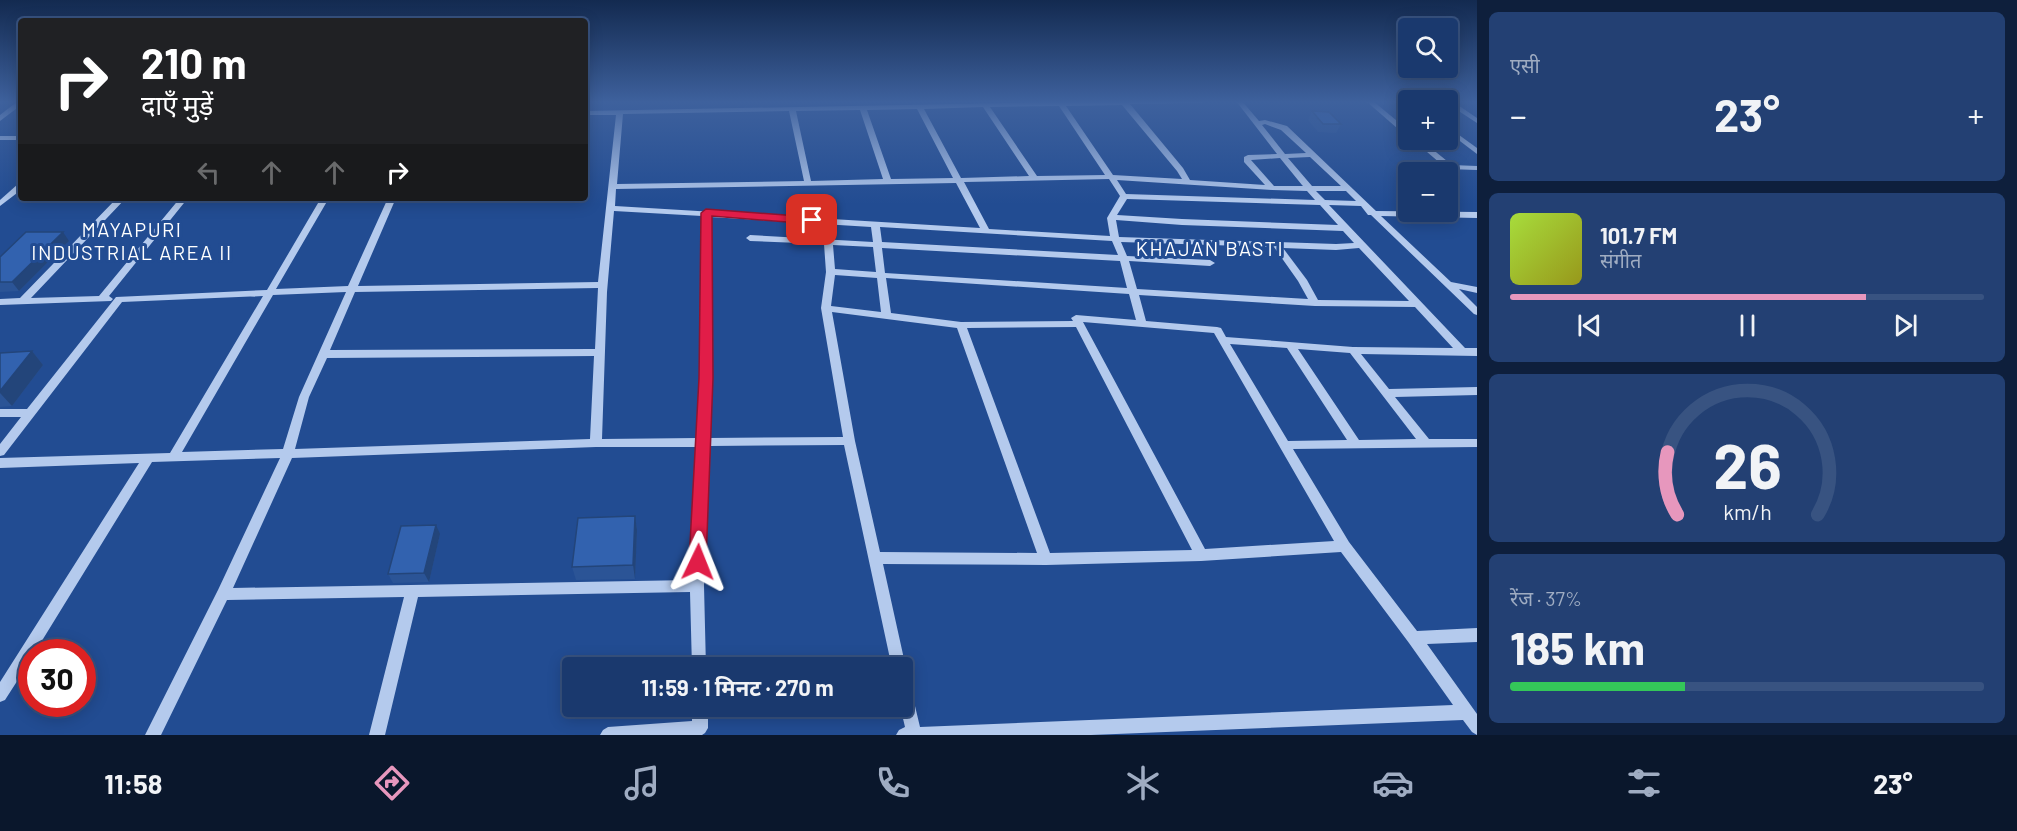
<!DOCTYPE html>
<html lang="hi">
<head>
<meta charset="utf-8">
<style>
	body { margin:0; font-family:Barlow,"Noto Sans Devanagari",sans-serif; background:#234073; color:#f1f3f6; height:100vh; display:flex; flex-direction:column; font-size:22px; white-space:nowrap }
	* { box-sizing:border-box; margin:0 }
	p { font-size:20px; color:#9facc2 }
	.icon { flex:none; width:33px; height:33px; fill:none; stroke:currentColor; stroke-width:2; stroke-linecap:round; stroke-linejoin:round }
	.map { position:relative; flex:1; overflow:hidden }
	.side { display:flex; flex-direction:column; gap:12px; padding:12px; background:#0e1f3c; width:540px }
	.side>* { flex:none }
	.top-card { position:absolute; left:18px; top:18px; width:570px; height:183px; border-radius:6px; box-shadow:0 3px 15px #0003,0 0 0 2px #385381; background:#202124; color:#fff; overflow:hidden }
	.buttons { position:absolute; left:1398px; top:18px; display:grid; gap:12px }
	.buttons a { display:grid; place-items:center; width:60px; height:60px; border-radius:6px; background:#1a396e; box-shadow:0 3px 15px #0003,0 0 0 2px #385381; font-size:30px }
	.speed { position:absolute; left:18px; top:639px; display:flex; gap:12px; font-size:30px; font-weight:700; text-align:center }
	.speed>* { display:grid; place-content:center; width:78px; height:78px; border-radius:50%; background:#1a396e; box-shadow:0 3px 15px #0003,0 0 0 2px #385381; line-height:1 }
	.speed .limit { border:9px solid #d22; background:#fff; color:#111 }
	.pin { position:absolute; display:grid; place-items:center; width:51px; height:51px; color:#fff; margin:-26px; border-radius:12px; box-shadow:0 3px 9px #0006 }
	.me { position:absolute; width:66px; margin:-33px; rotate:2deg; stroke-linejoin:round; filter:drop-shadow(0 0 4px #0008) }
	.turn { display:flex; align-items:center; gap:21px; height:126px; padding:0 24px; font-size:27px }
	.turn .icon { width:78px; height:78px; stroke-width:2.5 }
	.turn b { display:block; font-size:42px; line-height:51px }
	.lanes { display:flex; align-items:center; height:57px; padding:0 24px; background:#0003; justify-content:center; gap:30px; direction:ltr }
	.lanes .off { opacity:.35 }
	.big { font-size:45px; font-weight:700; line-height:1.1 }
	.side .widget { flex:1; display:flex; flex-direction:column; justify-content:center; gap:9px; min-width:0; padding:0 21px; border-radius:9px; background:#234073 }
	.side .dial { align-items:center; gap:0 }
	.dial svg { height:156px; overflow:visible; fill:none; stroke:#385381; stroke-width:7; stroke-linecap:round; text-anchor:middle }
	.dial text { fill:#f1f3f6; stroke:none }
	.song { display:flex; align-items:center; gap:18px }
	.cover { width:72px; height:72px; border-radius:9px; background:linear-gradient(135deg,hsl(80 70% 55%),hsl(60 70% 35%)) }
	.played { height:6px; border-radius:3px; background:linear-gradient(90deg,#e797bd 75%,#385381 75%) }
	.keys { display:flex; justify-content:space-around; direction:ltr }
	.heat { display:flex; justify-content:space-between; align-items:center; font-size:33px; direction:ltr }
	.charge { height:9px; border-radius:4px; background:linear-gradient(90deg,#34c759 37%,#385381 0) }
	.trip { position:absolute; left:562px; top:657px; width:351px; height:60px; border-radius:6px; background:#1a396e; box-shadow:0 3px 15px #0003,0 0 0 2px #385381; font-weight:700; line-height:60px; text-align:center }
	.tab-bar { display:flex; height:96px; justify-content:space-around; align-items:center; background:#0a172c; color:#9facc2 }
	.tab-bar .icon { width:42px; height:42px }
	.tab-bar .selected { color:#e797bd }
	.tab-bar b { font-size:27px; color:#f1f3f6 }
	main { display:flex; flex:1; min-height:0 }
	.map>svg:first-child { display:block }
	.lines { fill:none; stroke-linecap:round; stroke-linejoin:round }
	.minor { fill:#b4caed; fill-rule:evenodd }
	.wall { fill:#2b5496 }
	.shaded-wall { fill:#23457a }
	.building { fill:#3262af; stroke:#23457a; stroke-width:1.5 }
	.route { fill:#e11d48; stroke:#92132f; stroke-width:1.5 }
	.labels { text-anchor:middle; stroke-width:6; stroke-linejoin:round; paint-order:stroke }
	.neighbourhood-label { font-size:20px; letter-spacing:1.5px; fill:#fff; stroke:#224c92 }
</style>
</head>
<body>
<main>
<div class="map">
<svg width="1477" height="735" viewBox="0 0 1477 735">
	<rect width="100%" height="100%" fill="#224c92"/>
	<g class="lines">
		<g class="minor">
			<path d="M 18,101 L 21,101 L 21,105 L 0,121 L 0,115 Z"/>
			<path d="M 1110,101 L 1205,101 L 1202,103 L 1130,104 L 1183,168 L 1190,180 L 1265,185 L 1244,162 L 1244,157 L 1248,155 L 1277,154 L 1236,101 L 1242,101 L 1259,121 L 1265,120 L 1287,126 L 1376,211 L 1477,212 L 1477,218 L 1381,216 L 1451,282 L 1477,287 L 1477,293 L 1459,289 L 1477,307 L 1477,315 L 1474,314 L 1371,215 L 1368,215 L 1361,206 L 1329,205 L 1465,348 L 1477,348 L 1477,356 L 1361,354 L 1389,389 L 1477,387 L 1477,395 L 1395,397 L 1429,439 L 1477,439 L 1477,447 L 1293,449 L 1349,542 L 1417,631 L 1477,628 L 1477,642 L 1427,644 L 1477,714 L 1477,735 L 1472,732 L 1463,720 L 1091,735 L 896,735 L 899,730 L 905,727 L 900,706 L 903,706 L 903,678 L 908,680 L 910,685 L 920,727 L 1453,705 L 1409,643 L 1341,552 L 1201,561 L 1046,565 L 883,564 L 906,668 L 903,673 L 903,668 L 892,668 L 844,445 L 709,446 L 704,586 L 706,668 L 692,668 L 690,592 L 418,597 L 385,735 L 369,735 L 404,597 L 227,600 L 161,735 L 145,735 L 218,590 L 280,458 L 152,462 L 35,652 L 32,652 L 32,658 L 5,700 L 0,702 L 0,682 L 139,463 L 0,468 L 0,458 L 170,453 L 263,296 L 122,302 L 4,455 L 0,456 L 0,444 L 21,417 L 0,417 L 0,409 L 27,409 L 116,297 L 267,290 L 321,198 L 329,198 L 276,289 L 348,286 L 388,198 L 396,198 L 358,286 L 598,282 L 616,115 L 585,115 L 585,111 ZM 1122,105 L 1177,171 L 1182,179 L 1113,175 L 1066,106 ZM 1059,106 L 1105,175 L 1037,176 L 990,107 ZM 983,107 L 1029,176 L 961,178 L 924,109 ZM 917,109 L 953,178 L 891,179 L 867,110 ZM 860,110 L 883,179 L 811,181 L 796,111 ZM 789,111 L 804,181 L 617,184 L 623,114 ZM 1265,124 L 1281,130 L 1306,153 L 1285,154 L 1262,125 ZM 1310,157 L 1341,186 L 1312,186 L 1288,158 ZM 1280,158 L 1302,185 L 1303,186 L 1274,186 L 1251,160 ZM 1109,179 L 1120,196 L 1107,218 L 1110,236 L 989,229 L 964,182 ZM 1117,180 L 1272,190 L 1307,191 L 1315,200 L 1126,194 ZM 956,183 L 980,228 L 615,206 L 616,189 ZM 1316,191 L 1346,191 L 1356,201 L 1325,200 ZM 1127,199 L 1320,205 L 1338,225 L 1182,219 L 1117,215 ZM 614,211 L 702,216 L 701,378 L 698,438 L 602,439 L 607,292 ZM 710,217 L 871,227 L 873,242 L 750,235 L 746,238 L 750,241 L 824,244 L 826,272 L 821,308 L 843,437 L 709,438 L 711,378 ZM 1116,220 L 1182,225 L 1343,231 L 1354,243 L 1336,244 L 1119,237 ZM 880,227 L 1112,241 L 1118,255 L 882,242 ZM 1121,242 L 1274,247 L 1298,281 L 1308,299 L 1137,289 L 1129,261 L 1210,266 L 1215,263 L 1210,260 L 1127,256 ZM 833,245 L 873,247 L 876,272 L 835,269 ZM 882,248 L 1120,261 L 1127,288 L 885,273 ZM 1283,248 L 1336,250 L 1359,248 L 1409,301 L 1318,300 L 1307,280 ZM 835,275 L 877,278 L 881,312 L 831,306 ZM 886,278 L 1129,294 L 1136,320 L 1076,315 L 1071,318 L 1073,321 L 961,322 L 891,313 ZM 598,288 L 595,349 L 330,350 L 355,292 ZM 346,292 L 299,397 L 283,449 L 182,452 L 273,295 ZM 1139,295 L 1315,306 L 1415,307 L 1453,348 L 1353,347 L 1226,337 L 1221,328 L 1217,327 L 1146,321 ZM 832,312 L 957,328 L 1037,553 L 880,552 L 855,441 ZM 1083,322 L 1214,333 L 1334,541 L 1205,549 ZM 1076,327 L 1192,550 L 1050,553 L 967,328 ZM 1230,344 L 1287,348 L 1347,440 L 1288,441 ZM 1298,349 L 1350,353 L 1416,439 L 1359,440 ZM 594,356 L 590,439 L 295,449 L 309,397 L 327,358 ZM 596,447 L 697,447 L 691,580 L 233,588 L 292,458 Z"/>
			<path d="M 1366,101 L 1373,101 L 1408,130 L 1408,135 L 1405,135 Z"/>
			<path d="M 1448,101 L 1452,101 L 1477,118 L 1477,123 L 1448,104 Z"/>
			<path d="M 1448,127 L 1477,148 L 1477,154 L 1448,132 Z"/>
			<rect x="0" y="136" width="21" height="4"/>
			<path d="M 1413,140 L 1421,140 L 1452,165 L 1477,166 L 1477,170 L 1447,169 Z"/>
			<path d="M 18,184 L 21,184 L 21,190 L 0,206 L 0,200 Z"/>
			<path d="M 117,198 L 126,198 L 31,298 L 99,296 L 180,198 L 188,198 L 109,296 L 113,299 L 111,301 L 0,305 L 0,299 L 20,298 Z"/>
			<path d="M 692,706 L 708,706 L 708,728 L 705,733 L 702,735 L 600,735 L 603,730 L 608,727 L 692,721 Z"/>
		</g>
	</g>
	<g class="wall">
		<path d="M 1312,111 L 1341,124 L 1336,133 L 1318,132 L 1308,120 Z"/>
		<path d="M 69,241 L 19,291 L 0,292 L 0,257 Z"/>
		<path d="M 32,351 L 43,365 L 12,406 L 0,407 L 0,353 Z"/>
		<path d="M 635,516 L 637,530 L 635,579 L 576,580 L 572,567 Z"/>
		<path d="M 440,534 L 429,582 L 393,583 L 388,574 Z"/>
	</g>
	<g class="shaded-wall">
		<path d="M 63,232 L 69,241 L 19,291 L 12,282 Z"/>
		<path d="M 32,351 L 43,365 L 12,406 L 0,393 L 0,391 Z"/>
		<path d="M 635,516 L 637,530 L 635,579 L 633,565 Z"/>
		<path d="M 436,525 L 440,534 L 429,582 L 424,573 Z"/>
	</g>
	<g class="building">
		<path d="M 1312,111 L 1329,112 L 1341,124 L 1323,124 Z"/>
		<path d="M 26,232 L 63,232 L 12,282 L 0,282 L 0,257 Z"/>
		<path d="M 32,351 L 0,391 L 0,353 Z"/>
		<path d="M 635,516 L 633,565 L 572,567 L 578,518 Z"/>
		<path d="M 436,525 L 424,573 L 388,574 L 401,526 Z"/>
	</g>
	<linearGradient id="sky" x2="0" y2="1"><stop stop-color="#132a50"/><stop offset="0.5" stop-color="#3e619d"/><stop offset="1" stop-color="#3e619d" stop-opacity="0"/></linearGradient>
	<rect width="1477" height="204" fill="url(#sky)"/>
	<path class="route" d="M 706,209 L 812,217 L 817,220 L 812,224 L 712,216 L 713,378 L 706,562 L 704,567 L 698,570 L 692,567 L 689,562 L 699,378 L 701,213 Z"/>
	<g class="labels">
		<g class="neighbourhood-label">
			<text x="132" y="237">MAYAPURI<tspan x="132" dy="23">INDUSTRIAL AREA II</tspan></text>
			<text x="1210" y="256">KHAJAN BASTI</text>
		</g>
	</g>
</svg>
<div class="buttons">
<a><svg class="icon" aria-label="search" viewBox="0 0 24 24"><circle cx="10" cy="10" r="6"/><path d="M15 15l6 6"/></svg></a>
<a>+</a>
<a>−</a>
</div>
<div class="speed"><div class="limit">30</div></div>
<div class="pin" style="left:812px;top:220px;background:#d93025"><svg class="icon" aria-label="arrive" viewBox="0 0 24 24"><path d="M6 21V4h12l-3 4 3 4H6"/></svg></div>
<svg class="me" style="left:698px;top:562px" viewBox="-20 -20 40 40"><path d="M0-17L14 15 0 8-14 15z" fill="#e11d48" stroke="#fff" stroke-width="4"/></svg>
<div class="trip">11:59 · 1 मिनट · 270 m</div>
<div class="top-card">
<div class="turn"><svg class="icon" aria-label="right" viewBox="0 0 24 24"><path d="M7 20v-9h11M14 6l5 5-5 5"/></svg><div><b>210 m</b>दाएँ मुड़ें</div></div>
<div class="lanes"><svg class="icon off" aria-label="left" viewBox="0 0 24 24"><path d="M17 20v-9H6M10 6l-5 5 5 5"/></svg><svg class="icon off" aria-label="ahead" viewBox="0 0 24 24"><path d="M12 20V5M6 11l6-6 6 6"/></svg><svg class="icon off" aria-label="ahead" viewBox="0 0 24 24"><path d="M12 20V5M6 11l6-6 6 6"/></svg><svg class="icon" aria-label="right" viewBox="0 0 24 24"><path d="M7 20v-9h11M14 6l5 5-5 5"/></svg></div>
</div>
</div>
<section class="side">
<div class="widget"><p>एसी</p>
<div class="heat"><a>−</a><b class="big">23°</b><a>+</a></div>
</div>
<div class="widget">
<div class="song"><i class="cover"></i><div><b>101.7 FM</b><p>संगीत</p></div></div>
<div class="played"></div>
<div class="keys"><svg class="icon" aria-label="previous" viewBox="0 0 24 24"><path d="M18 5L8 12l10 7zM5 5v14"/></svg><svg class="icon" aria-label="pause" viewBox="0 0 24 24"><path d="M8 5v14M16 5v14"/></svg><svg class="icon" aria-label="next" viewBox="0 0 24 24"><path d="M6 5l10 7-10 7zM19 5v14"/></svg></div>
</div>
<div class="widget dial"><svg viewBox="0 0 100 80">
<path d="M14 69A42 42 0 1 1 86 69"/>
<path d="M14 69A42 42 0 0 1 9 37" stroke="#e797bd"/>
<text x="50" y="56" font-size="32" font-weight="700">26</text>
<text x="50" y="72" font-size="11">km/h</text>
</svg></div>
<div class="widget"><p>रेंज · 37%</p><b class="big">185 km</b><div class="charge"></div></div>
</section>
</main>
<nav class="tab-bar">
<b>11:58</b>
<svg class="icon selected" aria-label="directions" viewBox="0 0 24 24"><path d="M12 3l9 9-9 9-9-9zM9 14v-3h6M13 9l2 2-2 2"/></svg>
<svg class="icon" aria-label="music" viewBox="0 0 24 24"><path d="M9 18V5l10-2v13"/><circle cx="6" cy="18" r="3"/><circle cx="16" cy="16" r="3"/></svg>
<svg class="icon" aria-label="phone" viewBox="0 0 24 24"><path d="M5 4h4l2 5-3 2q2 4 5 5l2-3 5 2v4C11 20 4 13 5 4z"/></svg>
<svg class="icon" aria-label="climate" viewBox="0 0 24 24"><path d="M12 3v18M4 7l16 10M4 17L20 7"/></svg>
<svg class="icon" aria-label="car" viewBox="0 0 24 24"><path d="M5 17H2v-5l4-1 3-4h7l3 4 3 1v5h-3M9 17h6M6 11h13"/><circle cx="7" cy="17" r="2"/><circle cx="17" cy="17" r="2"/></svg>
<svg class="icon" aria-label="filters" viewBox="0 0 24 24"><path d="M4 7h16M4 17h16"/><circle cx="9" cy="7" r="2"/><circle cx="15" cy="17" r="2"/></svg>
<b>23°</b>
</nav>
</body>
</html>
